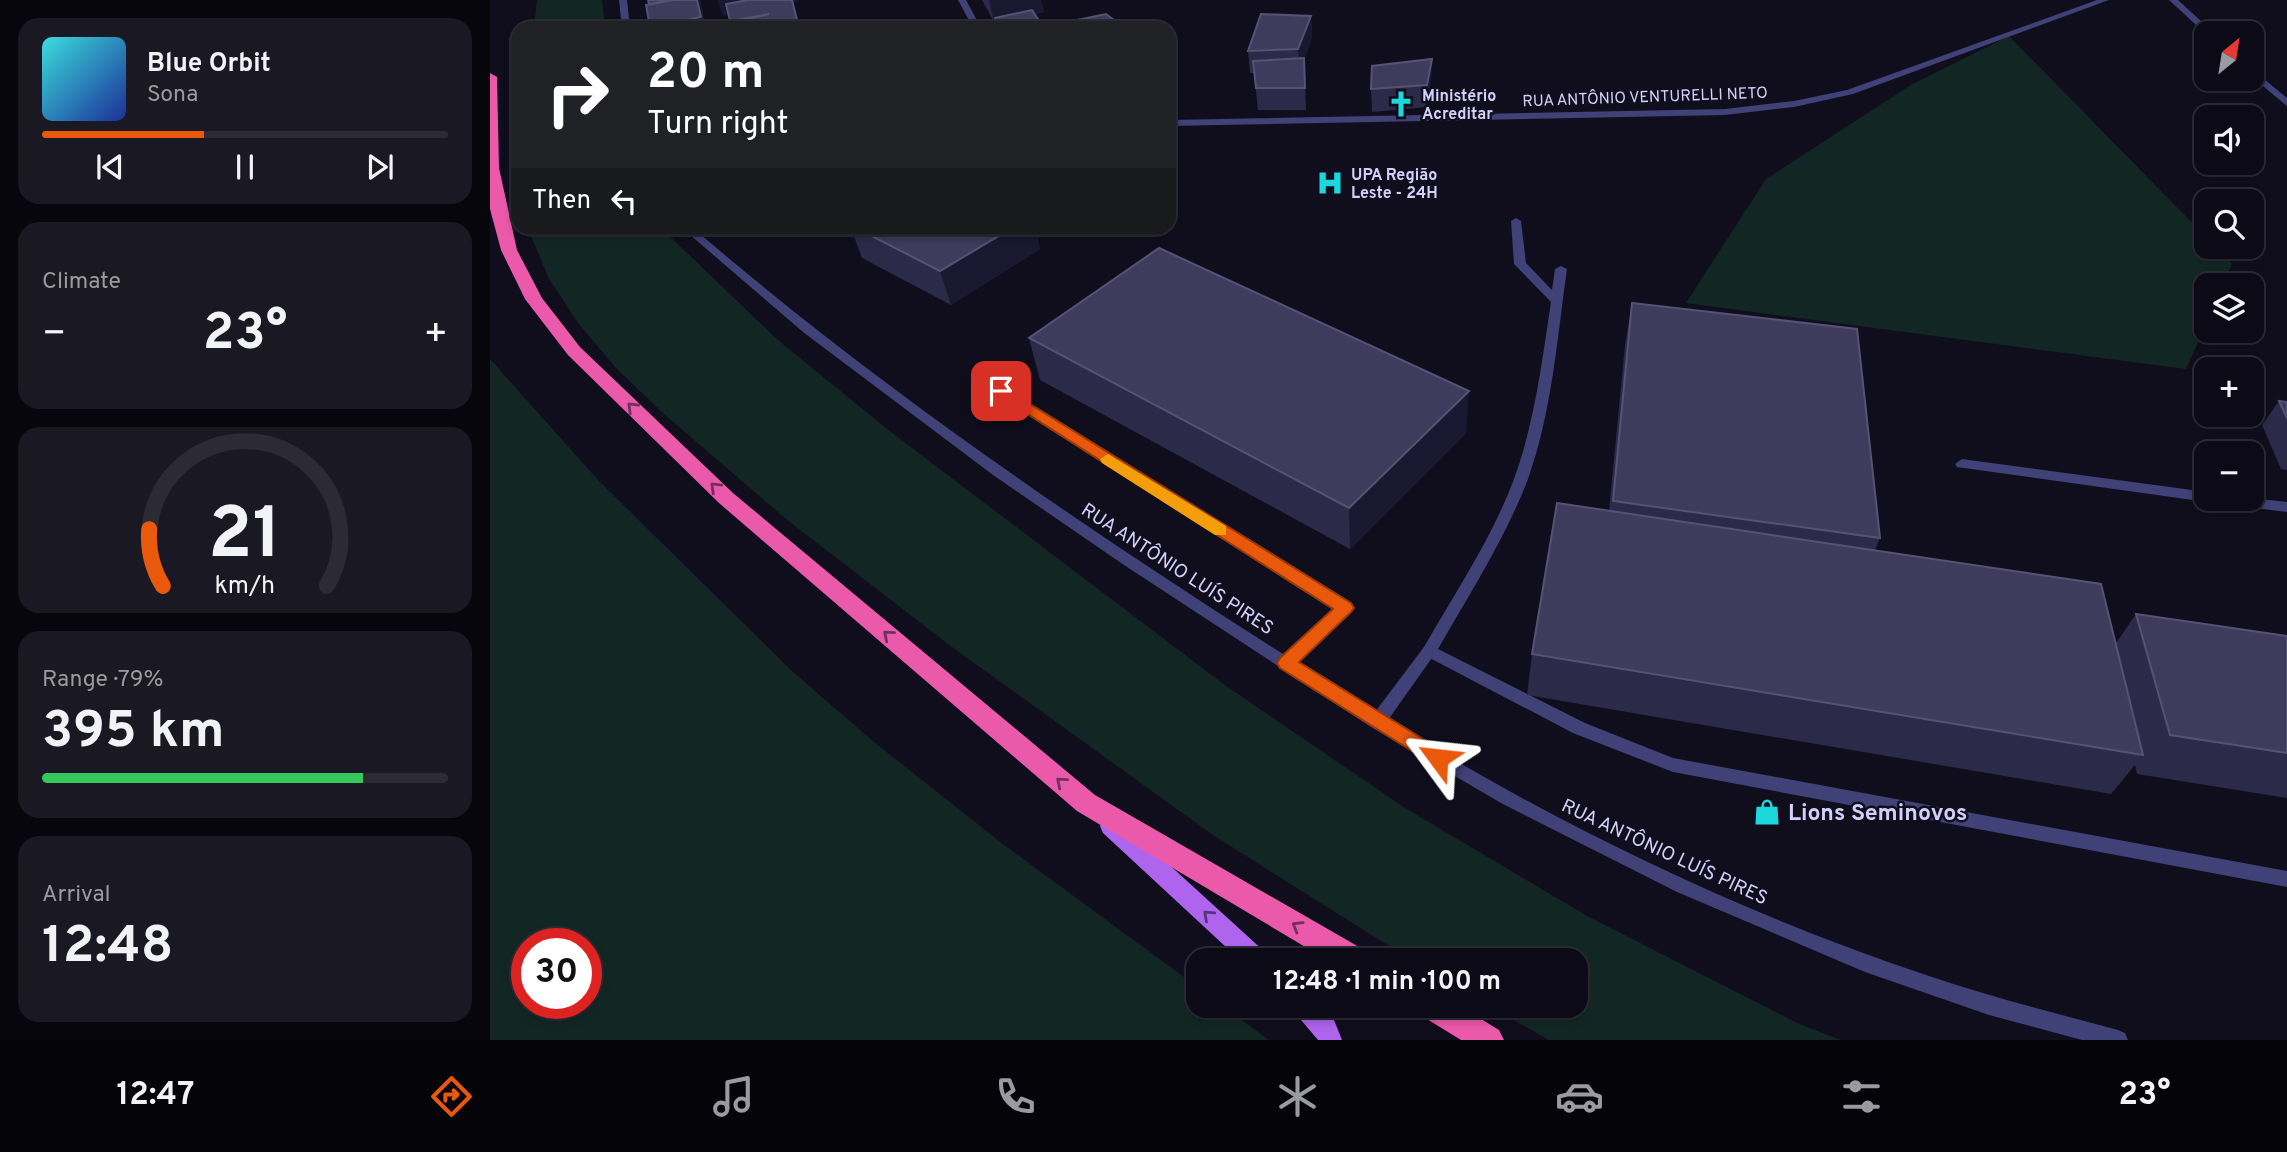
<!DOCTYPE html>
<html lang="en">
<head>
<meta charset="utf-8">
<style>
	body { margin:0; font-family:Overpass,sans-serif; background:#1a1823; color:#f1f3f6; height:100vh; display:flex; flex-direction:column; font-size:26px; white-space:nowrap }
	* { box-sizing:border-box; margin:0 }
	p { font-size:23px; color:#9a9aa1 }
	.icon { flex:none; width:38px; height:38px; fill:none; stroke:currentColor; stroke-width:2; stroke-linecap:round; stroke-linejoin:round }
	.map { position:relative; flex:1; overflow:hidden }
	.panel { display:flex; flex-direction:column; gap:18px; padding:18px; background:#07060c; width:490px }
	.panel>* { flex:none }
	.hud { position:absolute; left:21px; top:21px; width:665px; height:214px; border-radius:21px; box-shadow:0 4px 10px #0003,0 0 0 2px #2c2b35; background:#202124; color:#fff; overflow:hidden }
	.needle { width:46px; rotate:30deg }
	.fabs { position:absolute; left:1704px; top:21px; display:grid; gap:14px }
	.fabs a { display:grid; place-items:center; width:70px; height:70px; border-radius:14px; background:#0c0a16; box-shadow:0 4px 10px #0003,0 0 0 2px #2c2b35; font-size:35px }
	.speed { position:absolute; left:21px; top:928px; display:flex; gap:14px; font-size:35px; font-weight:700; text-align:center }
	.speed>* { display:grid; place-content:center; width:91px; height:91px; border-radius:50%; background:#0c0a16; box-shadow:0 4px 10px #0003,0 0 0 2px #2c2b35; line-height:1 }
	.speed .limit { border:10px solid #d22; background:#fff; color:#111 }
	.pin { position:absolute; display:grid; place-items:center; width:60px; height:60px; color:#fff; margin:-30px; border-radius:14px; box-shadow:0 4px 10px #0006 }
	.me { position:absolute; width:77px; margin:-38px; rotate:300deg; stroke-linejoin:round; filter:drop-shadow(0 0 5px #0008) }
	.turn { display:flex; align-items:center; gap:24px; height:147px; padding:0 21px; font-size:32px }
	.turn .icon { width:91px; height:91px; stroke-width:2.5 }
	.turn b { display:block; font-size:49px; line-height:60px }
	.then { display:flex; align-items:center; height:66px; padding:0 21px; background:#0003; gap:14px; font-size:26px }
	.big { font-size:52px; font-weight:700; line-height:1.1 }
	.panel .tile { flex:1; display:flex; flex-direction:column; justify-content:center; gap:10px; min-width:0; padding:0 24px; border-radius:21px; background:#1a1823 }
	.panel .dial { align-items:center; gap:0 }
	.dial svg { height:182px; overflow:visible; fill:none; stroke:#2c2b35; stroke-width:7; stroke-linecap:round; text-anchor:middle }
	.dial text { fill:#f1f3f6; stroke:none }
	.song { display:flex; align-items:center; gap:21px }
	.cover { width:84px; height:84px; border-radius:10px; background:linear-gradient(135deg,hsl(180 70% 55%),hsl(230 70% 35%)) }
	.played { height:7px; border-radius:4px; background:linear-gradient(90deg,#ea580c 40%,#2c2b35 40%) }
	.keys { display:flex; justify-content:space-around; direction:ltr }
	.heat { display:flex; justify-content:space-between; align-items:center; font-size:38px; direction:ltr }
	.charge { height:10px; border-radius:5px; background:linear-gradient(90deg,#34c759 79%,#2c2b35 0) }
	.trip { position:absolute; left:696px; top:948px; width:402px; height:70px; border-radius:21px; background:#0c0a16; box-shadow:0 4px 10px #0003,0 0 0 2px #2c2b35; font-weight:700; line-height:70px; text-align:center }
	.tab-bar { display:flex; height:112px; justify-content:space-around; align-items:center; background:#050409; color:#9a9aa1 }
	.tab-bar .icon { width:49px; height:49px }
	.tab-bar .active { color:#ea580c }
	.tab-bar b { font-size:32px; color:#f1f3f6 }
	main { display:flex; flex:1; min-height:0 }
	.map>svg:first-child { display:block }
	.green { fill:#122724; fill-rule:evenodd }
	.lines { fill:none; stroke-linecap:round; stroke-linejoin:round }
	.service { fill:#3f4177; fill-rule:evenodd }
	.minor { fill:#3f4177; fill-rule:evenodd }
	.tertiary { fill:#3f4177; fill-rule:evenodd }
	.primary { fill:#af64ed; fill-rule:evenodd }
	.motorway { fill:#eb59ab; fill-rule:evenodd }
	.wall { fill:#2c2a49 }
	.shaded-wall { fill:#1a1730 }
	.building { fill:#3e3b5c; stroke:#555375; stroke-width:2 }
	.oneway { stroke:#73305d }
	.oneway2 { stroke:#58357b }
	.route { fill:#ea580c; stroke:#983908; stroke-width:2 }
	.slow { fill:#f59e0b }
	.labels { text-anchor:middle; stroke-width:5; stroke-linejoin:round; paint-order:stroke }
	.far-poi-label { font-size:16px; font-weight:bold; fill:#d2d0f9; stroke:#100e1d; text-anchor:start }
	.far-street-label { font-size:16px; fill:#d2d0f9; stroke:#100e1d }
	.street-label { font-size:19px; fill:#d2d0f9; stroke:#100e1d }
	.near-poi-label { font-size:23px; font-weight:bold; fill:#d2d0f9; stroke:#100e1d; text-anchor:start }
</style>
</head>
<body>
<main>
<section class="panel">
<div class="tile">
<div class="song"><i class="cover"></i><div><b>Blue Orbit</b><p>Sona</p></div></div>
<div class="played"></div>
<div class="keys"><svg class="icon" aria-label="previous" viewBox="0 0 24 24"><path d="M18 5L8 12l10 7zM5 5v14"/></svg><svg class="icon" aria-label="pause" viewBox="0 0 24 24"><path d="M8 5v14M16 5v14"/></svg><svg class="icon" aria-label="next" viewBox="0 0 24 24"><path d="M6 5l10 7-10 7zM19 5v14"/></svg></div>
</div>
<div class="tile"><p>Climate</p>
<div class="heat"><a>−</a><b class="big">23°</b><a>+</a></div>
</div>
<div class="tile dial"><svg viewBox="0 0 100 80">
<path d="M14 69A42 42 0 1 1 86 69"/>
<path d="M14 69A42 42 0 0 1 8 44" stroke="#ea580c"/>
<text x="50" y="56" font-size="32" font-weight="700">21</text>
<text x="50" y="72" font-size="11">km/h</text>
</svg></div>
<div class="tile"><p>Range · 79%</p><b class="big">395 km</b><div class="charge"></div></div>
<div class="tile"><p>Arrival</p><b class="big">12:48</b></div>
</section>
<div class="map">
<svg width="1797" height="1040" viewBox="0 0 1797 1040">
	<rect width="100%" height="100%" fill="#100e1d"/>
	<g class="green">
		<path d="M 47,0 L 112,0 L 115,28 L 44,28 Z"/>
		<path d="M 1519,36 L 1717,238 L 1717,247 L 1726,247 L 1742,264 L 1733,285 L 1717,285 L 1717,322 L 1696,369 L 1196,303 L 1276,179 L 1421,85 Z"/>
		<path d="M 38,228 L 171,228 L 289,341 L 397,429 L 736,686 L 915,808 L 1099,917 L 1309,1024 L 1351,1040 L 1059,1040 L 999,1006 L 1087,1006 L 1087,961 L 923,961 L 723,835 L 462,647 L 296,519 L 174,414 L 127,369 L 88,323 L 58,277 Z"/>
		<path d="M 0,359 L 108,480 L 303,672 L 384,742 L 514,845 L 709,988 L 709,1006 L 733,1006 L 779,1040 L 0,1040 ZM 37,943 L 96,943 L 96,1003 L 37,1003 Z"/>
	</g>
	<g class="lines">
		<g class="service">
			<path d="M 1026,218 L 1031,221 L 1036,263 L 1062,290 L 1065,269 L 1071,266 L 1077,269 C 1067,339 1062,412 1038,479 C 1015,539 980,593 948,649 L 1095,723 L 1183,758 L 1797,871 L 1797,887 L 1183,772 L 1083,733 L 934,655 L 931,651 L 934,647 C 966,591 1003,537 1025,476 C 1045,420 1052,361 1061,302 L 1024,264 L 1021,221 Z"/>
			<path d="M 511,387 L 860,604 L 862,608 L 860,612 L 801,667 L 796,669 L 791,667 L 788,663 L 791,659 L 844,609 L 507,394 L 505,391 L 507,388 Z"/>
			<path d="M 1472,459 L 1717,492 L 1717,499 L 1723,499 L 1717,502 L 1467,467 L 1465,464 Z"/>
			<path d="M 1762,498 L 1797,502 L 1797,512 L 1733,504 L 1726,499 Z"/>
		</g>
		<g class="minor">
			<path d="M 129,0 L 137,0 L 140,28 L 132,28 Z"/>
			<path d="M 468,0 L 476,0 L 491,28 L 483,28 Z"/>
			<path d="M 1607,0 L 1619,0 L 1363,94 L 1304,107 L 1235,115 L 679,126 L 679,120 L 1235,109 L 1304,101 L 1357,90 Z"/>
			<path d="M 192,228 L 203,228 C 415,410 648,564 885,712 L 934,647 L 939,645 L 944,647 L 947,651 L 944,655 L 898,720 C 1067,825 1250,913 1439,976 C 1501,997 1565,1013 1628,1030 L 1635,1033 L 1638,1040 L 1592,1040 L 1499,1015 L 1375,972 L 1187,892 L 1011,803 L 881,727 L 634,565 L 503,475 L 313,332 Z"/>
		</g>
		<g class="tertiary">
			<path d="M 1679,0 L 1688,0 L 1724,33 L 1717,35 Z"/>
			<path d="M 1762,69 L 1797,98 L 1797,106 L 1762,77 Z"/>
		</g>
		<g class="primary">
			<path d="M 621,816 L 629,819 L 776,953 L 780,961 L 751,961 L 613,833 L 610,826 L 613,819 Z"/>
			<path d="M 802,1006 L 831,1006 L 844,1020 L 852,1040 L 828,1040 L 806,1014 Z"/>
		</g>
		<g class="motorway">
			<path d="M 0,73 L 7,77 L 9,168 L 27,250 L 52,298 L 90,347 L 243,493 L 605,795 L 876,951 L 880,961 L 839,961 L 587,811 L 229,503 L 78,355 L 35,299 L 11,250 L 0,209 Z"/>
			<path d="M 928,1006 L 970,1006 L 1009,1030 L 1014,1040 L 971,1040 L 932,1016 Z"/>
		</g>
	</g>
	<g class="wall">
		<path d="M 492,0 L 551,0 L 554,12 L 545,14 L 550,22 L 551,28 L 508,28 L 506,21 L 504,22 Z"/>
		<path d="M 821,16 L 822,37 L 814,60 L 816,110 L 768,110 L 764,73 L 760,73 L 758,51 Z"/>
		<path d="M 941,81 L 936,107 L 882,112 L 881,89 Z"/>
		<path d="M 361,228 L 545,228 L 550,249 L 461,305 L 372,258 Z"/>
		<path d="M 1142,303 L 1390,538 L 1385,550 L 1626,643 L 1646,614 L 1797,636 L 1797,798 L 1647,774 L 1645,765 L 1621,794 L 1037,695 L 1042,654 L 1119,511 L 1135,345 Z"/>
		<path d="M 539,338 L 976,433 L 860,549 L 550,380 Z"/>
		<path d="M 1789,401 L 1797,402 L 1797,470 L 1791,469 L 1772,425 Z"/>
	</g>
	<g class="shaded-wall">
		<path d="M 208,0 L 210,0 L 217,28 L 161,28 L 160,27 L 166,23 Z"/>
		<path d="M 227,0 L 307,0 L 307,2 L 304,3 L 310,28 L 309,28 L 303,3 L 233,16 Z"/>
		<path d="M 499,0 L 551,0 L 554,12 L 504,22 Z"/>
		<path d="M 279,14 L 267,28 L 243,28 L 240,21 Z"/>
		<path d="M 821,16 L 822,37 L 814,60 L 816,110 L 814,60 L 810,71 L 808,49 Z"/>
		<path d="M 550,22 L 551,28 L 526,28 Z"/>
		<path d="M 942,59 L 941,81 L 936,107 L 937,85 Z"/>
		<path d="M 522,228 L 545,228 L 550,249 L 461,305 L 450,271 Z"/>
		<path d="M 979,391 L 976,433 L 860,549 L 859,508 Z"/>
	</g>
	<g class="building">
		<path d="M 158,0 L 183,0 L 159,4 Z"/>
		<path d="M 183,0 L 207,0 L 211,17 L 160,27 L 156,5 Z"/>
		<path d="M 258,0 L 302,0 L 309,28 L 260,28 L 258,19 L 279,14 L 240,21 L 236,4 Z"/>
		<path d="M 542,10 L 550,22 L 526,28 L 509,28 L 505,18 Z"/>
		<path d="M 616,14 L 632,26 L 621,28 L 571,28 L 568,24 Z"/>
		<path d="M 771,14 L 821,16 L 808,49 L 758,51 Z"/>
		<path d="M 222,20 L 224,28 L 181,28 Z"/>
		<path d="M 814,58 L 815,88 L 766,88 L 763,61 Z"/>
		<path d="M 942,59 L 937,85 L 881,89 L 882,66 Z"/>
		<path d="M 366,228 L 522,228 L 450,271 Z"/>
		<path d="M 669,248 L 979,391 L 859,508 L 539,338 Z"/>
		<path d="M 1142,303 L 1367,329 L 1390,538 L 1123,501 Z"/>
		<path d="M 1789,401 L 1797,402 L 1797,418 Z"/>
		<path d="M 1067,503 L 1611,584 L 1653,755 L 1042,654 Z"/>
		<path d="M 1646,614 L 1797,636 L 1797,753 L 1680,735 Z"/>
	</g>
	<defs><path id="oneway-chevron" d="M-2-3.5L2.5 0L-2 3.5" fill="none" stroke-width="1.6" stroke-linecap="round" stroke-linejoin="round" transform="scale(1.75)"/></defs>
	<g class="oneway">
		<use href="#oneway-chevron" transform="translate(142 407) rotate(-136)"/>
		<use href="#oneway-chevron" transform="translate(225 487) rotate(-136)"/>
		<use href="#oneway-chevron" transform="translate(398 635) rotate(-140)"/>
		<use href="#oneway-chevron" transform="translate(571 782) rotate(-140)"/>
		<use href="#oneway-chevron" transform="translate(807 926) rotate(-149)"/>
	</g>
	<use class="oneway2" href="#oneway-chevron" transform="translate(718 915) rotate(-138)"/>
	<path class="route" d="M 511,386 L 861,603 L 864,608 L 861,612 L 809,662 L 954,752 L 957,758 L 954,763 L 941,763 L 790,668 L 787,663 L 790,658 L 843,609 L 506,394 L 506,388 Z"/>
	<path class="slow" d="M 618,454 L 736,526 L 736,535 L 725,535 L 612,463 L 610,459 Z"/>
	<defs>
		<g id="church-bare" transform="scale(2.1)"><path d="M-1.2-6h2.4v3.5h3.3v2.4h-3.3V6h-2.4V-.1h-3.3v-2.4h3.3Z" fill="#1ad8dc" stroke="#100e1d" stroke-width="2.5" paint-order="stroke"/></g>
		<g id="hospital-bare" transform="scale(2.1)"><path d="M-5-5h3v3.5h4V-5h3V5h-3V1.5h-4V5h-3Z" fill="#1ad8dc" stroke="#100e1d" stroke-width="2.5" paint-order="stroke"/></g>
		<g id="shop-bare" transform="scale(2.1)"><path d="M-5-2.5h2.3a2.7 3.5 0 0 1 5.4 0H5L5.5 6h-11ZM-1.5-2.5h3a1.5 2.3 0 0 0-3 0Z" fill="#1ad8dc" stroke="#100e1d" stroke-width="2.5" paint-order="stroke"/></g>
	</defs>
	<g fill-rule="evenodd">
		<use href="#church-bare" x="911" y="104"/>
		<use href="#hospital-bare" x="840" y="183"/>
		<use href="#shop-bare" x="1277" y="812"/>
	</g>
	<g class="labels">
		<g class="far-poi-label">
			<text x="932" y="101">Ministério<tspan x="932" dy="18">Acreditar</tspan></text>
			<text x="861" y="180">UPA Região<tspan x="861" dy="18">Leste - 24H</tspan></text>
		</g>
		<g class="far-street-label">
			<text transform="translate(1155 96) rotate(-2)" y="6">RUA ANTÔNIO VENTURELLI NETO</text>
		</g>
		<g class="street-label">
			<text transform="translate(688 568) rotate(33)" y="7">RUA ANTÔNIO LUÍS PIRES</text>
			<text transform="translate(1175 851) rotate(25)" y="7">RUA ANTÔNIO LUÍS PIRES</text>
		</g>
		<g class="near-poi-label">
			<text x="1298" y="820">Lions Seminovos</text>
		</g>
	</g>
</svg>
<div class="fabs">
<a><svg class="needle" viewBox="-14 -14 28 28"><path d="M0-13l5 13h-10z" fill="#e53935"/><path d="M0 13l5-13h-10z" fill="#9a9aa1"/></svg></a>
<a><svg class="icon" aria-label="sound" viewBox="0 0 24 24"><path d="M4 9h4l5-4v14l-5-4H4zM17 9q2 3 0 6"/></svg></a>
<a><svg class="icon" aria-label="search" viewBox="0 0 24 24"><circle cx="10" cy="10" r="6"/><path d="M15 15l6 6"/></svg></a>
<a><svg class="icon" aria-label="layers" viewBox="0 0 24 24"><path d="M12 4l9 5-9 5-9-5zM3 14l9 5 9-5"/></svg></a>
<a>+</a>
<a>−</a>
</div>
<div class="speed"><div class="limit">30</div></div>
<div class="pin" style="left:511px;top:391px;background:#d93025"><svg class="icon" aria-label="arrive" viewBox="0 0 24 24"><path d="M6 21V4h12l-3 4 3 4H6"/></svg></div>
<svg class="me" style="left:948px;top:758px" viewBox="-20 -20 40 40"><path d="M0-17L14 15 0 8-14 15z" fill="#ea580c" stroke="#fff" stroke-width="4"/></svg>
<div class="trip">12:48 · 1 min · 100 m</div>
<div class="hud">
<div class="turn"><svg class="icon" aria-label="right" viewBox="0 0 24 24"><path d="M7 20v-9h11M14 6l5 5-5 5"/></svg><div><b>20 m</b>Turn right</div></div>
<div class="then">Then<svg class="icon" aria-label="left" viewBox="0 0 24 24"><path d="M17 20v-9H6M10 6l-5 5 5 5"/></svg></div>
</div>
</div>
</main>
<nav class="tab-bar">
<b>12:47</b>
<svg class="icon active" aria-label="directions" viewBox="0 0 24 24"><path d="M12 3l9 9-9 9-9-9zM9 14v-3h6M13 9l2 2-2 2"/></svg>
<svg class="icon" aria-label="music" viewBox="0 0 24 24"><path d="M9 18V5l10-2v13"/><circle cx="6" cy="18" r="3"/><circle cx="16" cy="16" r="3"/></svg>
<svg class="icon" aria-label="phone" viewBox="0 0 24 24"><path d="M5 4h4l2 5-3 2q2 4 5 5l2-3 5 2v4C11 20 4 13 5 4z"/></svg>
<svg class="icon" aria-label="climate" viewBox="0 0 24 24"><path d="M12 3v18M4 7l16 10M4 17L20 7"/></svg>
<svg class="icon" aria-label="car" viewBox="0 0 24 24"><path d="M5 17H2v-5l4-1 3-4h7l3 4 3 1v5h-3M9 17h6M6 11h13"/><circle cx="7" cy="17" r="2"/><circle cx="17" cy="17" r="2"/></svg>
<svg class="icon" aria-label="filters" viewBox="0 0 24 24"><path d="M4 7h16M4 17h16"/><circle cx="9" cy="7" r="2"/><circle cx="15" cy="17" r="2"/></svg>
<b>23°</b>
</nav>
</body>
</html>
